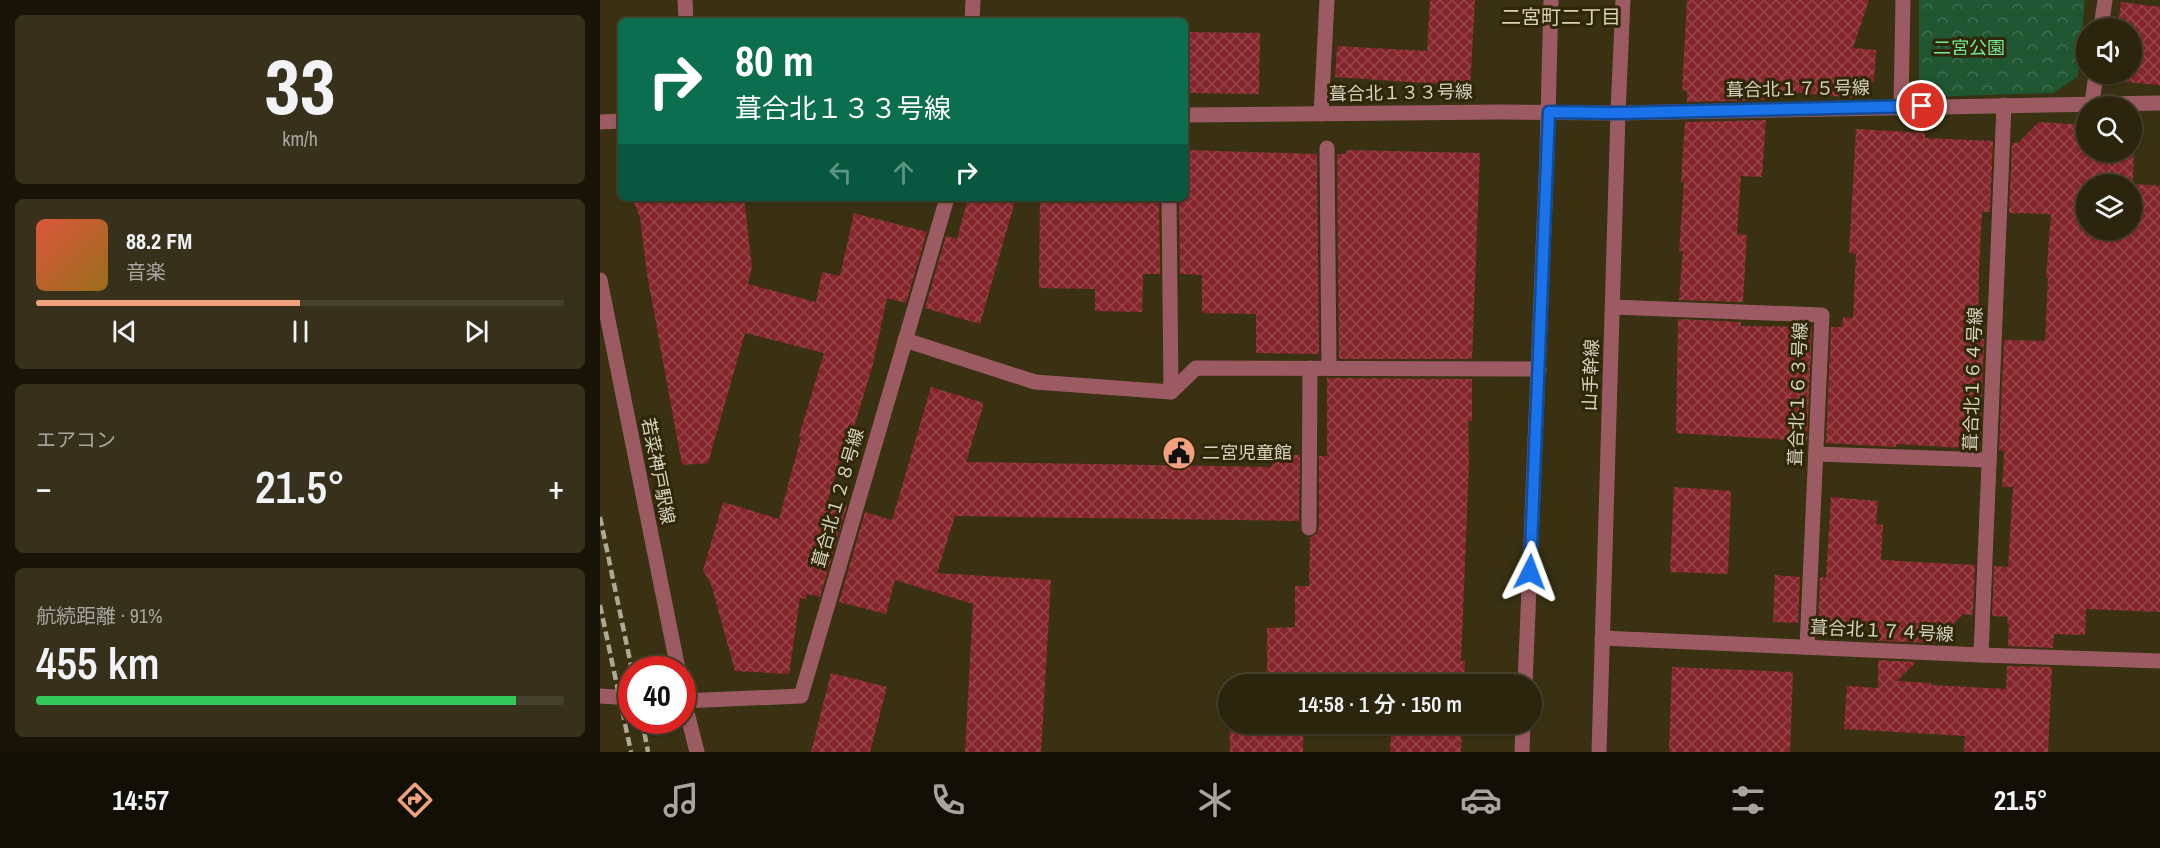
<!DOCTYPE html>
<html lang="ja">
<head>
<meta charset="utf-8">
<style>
	body { margin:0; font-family:"Archivo Narrow","Noto Sans JP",sans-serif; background:#37311c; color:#f1f3f6; height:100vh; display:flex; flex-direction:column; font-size:22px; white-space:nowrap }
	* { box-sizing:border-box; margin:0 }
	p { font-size:20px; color:#a6a59e }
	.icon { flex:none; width:33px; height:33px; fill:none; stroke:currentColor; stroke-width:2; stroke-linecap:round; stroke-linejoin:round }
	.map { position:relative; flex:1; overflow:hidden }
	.sheet { display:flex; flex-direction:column; gap:15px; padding:15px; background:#181408; width:600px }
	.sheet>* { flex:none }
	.top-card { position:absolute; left:18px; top:18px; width:570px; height:183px; border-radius:9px; box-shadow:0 2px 4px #0004,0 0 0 2px #47422e; background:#0b6e4f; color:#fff; overflow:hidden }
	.tools { position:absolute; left:1476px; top:18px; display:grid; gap:12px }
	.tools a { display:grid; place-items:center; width:66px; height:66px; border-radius:50%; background:#2b250e; box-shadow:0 2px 4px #0004,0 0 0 2px #47422e; font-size:30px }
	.speed { position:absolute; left:18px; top:656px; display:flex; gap:12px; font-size:30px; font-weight:700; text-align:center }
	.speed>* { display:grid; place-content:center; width:78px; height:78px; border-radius:50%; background:#2b250e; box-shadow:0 2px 4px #0004,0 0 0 2px #47422e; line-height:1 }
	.speed .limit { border:9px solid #d22; background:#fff; color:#111 }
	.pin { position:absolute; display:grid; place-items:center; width:51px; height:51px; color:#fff; margin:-26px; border:3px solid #fff; border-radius:50%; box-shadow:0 2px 6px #0007 }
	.me { position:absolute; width:66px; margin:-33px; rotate:3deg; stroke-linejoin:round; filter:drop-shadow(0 0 4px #0008) }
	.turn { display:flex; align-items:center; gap:21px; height:126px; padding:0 18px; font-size:27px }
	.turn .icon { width:78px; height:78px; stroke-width:2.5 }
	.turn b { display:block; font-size:42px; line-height:51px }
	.lanes { display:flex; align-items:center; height:57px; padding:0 18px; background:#0003; justify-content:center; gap:30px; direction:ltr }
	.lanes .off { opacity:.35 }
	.big { font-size:45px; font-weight:600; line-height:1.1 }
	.sheet .tile { flex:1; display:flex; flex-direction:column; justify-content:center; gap:9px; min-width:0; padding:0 21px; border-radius:9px; background:#37311c }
	.sheet .dial { align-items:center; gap:0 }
	.dial b { font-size:78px; line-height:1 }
	.song { display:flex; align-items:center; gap:18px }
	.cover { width:72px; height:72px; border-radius:9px; background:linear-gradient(135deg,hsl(10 70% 55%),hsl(40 70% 35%)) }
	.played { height:6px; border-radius:3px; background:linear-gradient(90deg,#f1a17e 50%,#47422e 50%) }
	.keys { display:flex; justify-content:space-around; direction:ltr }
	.heat { display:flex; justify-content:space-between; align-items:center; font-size:33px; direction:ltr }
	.charge { height:9px; border-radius:4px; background:linear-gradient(90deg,#34c759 91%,#47422e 0) }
	.trip { position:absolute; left:618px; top:674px; width:324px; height:60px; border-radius:30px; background:#2b250e; box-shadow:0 2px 4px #0004,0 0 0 2px #47422e; font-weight:600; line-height:60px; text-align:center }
	.dock { display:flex; height:96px; justify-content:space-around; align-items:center; background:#110f06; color:#a6a59e }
	.dock .icon { width:42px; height:42px }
	.dock .current { color:#f1a17e }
	.dock b { font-size:27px; color:#f1f3f6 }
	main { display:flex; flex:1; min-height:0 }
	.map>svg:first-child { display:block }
	.park { fill:url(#park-crowns) }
	.building { fill:url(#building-cross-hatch); fill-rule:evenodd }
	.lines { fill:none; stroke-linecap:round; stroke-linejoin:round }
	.minor { stroke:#9c5b63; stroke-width:15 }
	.rail { stroke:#aea994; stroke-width:4.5; stroke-dasharray:9 4.5; stroke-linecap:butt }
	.route-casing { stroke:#114b97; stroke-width:15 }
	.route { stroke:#1a73e8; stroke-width:10 }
	.labels { text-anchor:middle; stroke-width:6; stroke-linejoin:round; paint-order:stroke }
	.park-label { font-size:18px; fill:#75eb97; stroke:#2f2708 }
	.street-label { font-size:18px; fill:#d8d4c3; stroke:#2f2708 }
	.poi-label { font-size:18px; fill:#d8d4c3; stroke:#2f2708; text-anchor:start }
	.neighbourhood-label { font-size:20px; fill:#dbd2af; stroke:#2f2708 }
</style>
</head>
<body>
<main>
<section class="sheet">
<div class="tile dial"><b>33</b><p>km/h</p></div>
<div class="tile">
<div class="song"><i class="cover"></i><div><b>88.2 FM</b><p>音楽</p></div></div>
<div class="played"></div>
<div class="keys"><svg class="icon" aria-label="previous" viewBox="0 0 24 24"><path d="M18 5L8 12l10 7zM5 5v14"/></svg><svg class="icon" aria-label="pause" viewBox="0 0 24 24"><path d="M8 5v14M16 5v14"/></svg><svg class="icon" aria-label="next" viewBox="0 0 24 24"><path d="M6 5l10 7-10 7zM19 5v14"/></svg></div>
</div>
<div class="tile"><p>エアコン</p>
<div class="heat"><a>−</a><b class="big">21.5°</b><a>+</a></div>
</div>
<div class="tile"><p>航続距離 · 91%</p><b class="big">455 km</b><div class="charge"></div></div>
</section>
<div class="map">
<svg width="1560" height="752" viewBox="0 0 1560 752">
	<defs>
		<pattern id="park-crowns" width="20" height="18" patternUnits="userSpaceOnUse" patternTransform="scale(1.5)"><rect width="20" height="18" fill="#205631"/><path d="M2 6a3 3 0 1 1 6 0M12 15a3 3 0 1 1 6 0" fill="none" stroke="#406d4d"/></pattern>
		<pattern id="building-cross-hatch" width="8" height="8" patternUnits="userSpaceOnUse" patternTransform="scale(1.5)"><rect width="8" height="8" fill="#85262c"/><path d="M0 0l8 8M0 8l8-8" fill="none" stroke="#964549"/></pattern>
	</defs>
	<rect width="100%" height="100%" fill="#393112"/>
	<path class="park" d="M 1319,0 L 1485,0 L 1478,76 L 1454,93 L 1325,97 L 1319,90 Z"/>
	<g class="building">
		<path d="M 830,0 L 875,0 L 870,86 L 735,77 L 737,46 L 827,51 Z"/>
		<path d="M 1087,0 L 1269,0 L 1253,48 L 1276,50 L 1274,81 L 1255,98 L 1168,90 L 1167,100 L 1087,102 L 1087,91 L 1082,90 Z"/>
		<path d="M 1521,2 L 1560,7 L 1560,85 L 1525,82 L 1515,74 L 1532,74 L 1532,28 L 1518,28 Z"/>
		<path d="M 585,32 L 660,33 L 659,94 L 585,93 Z"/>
		<path d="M 1166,120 L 1162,177 L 1141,176 L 1137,234 L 1147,235 L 1143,302 L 1079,300 L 1083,251 L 1079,251 L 1084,182 L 1081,182 L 1085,122 Z"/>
		<path d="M 1439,122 L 1486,125 L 1486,152 L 1532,152 L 1532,127 L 1534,128 L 1533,184 L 1560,186 L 1560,612 L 1486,609 L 1485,635 L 1454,634 L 1453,648 L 1408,646 L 1409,624 L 1407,624 L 1408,617 L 1392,616 L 1394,566 L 1408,567 L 1413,487 L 1402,487 L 1404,451 L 1399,450 L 1404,340 L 1445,341 L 1448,278 L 1446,278 L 1451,214 L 1409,213 L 1412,143 L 1418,143 ZM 1486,184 L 1532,184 L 1532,230 L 1486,230 Z"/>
		<path d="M 1256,129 L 1325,133 L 1325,138 L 1393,141 L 1390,212 L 1382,212 L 1379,271 L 1378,339 L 1384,339 L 1380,449 L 1296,444 L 1296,447 L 1226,443 L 1231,327 L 1242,327 L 1243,317 L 1253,318 L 1256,254 L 1249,253 Z"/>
		<path d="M 586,150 L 717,154 L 719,354 L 656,353 L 656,314 L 602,313 L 602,275 L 580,274 L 579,198 L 585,198 Z"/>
		<path d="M 747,150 L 880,153 L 872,359 L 739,359 L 737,154 L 746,154 Z"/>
		<path d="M 32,198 L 77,198 L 78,204 L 126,198 L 144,198 L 152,267 L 148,284 L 216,302 L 222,272 L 240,276 L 254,213 L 327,232 L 306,303 L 287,298 L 273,364 L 252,434 L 248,433 L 228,500 L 247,506 L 220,597 L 207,594 L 206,599 L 200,598 L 189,674 L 135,671 L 111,584 L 103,570 L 123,502 L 179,519 L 201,437 L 199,436 L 224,353 L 145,333 L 108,463 L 82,465 L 47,274 L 40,217 Z"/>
		<path d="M 368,198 L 416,198 L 380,324 L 325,308 L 346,236 L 357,239 Z"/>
		<path d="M 440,198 L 559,198 L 560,274 L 543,274 L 542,312 L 495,311 L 495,289 L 439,288 Z"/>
		<path d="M 1078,319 L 1141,322 L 1141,326 L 1212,327 L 1207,441 L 1076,433 Z"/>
		<path d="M 727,378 L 872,379 L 872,421 L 868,421 L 869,462 L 861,661 L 865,661 L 864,684 L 667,684 L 667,628 L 695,627 L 695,586 L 709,586 L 710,538 L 717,533 L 719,528 L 719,456 L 727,456 Z"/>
		<path d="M 331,387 L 384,403 L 366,462 L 672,467 L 673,454 L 700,455 L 699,521 L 355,516 L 337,573 L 451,580 L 441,752 L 365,752 L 373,604 L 295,580 L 286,614 L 239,602 L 265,512 L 292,520 Z"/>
		<path d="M 1074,487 L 1131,491 L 1128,574 L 1070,572 Z"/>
		<path d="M 1231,497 L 1278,501 L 1276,524 L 1283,525 L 1281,560 L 1375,565 L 1373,615 L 1363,614 L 1335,643 L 1279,641 L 1279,628 L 1218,624 L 1220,577 L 1226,578 Z"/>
		<path d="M 1175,575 L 1200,577 L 1198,623 L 1173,622 Z"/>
		<path d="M 1278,660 L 1316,662 L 1297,681 L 1331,683 L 1331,685 L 1406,689 L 1407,666 L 1452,667 L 1448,752 L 1364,752 L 1365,736 L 1244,729 L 1247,686 L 1278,688 Z"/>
		<path d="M 1072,667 L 1193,672 L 1190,752 L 1069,752 Z"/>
		<path d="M 231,673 L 287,687 L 270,752 L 211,752 Z"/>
		<path d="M 629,723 L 703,723 L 703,752 L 630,752 Z"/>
		<path d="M 792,723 L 862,723 L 861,752 L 790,752 Z"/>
	</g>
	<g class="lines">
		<g class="minor">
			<path d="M 85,0 L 86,21"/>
			<path d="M 372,21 L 373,0"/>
			<path d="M 1501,28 L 1505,0"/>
			<path d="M 1492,104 L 1496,74"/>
			<path d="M 1301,106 L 1303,0"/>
			<path d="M 721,114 L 727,0"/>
			<path d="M 585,115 L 899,112 L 1018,113 L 1560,103"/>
			<path d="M 0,122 L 21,121"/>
			<path d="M 727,148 L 729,368"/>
			<path d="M 569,198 L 571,392"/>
			<path d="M 0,280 L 78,669"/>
			<path d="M 1013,307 L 1222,315 L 1207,647"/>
			<path d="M 305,340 L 435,382 L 571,392 L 596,368 L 939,369"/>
			<path d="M 1216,454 L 1389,460"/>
			<path d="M 709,528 L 710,368"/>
			<path d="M 1002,638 L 1381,655 L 1560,661"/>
			<path d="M 1381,655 L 1404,105"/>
			<path d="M 925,684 L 947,155 L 951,0"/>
			<path d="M 82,693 L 97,752"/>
			<path d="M 0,696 L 32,698"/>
			<path d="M 82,701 L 201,696 L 347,198"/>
			<path d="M 922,752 L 923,723"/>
			<path d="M 999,752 L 1018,113 L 1023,0"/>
		</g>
		<g class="rail">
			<path d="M 0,517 L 32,670"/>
			<path d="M 0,605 L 31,752"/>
			<path d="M 42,720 L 48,752"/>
		</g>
	</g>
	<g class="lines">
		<g class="route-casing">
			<path id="route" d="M 930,572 L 949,112 L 1018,113 L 1322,106"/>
		</g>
		<use href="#route" class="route"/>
	</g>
	<defs>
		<g id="civic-disc" transform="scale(1.725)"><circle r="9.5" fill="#f1a17e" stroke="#2f2708"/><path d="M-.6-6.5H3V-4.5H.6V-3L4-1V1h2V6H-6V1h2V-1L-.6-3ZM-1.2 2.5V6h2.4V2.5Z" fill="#111"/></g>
	</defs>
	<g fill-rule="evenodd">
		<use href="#civic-disc" x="579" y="453"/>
	</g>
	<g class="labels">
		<g class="park-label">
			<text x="1369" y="54">二宮公園</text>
		</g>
		<g class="street-label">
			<text transform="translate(1198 89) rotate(-1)" y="6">葺合北１７５号線</text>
			<text transform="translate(801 93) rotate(-1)" y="6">葺合北１３３号線</text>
			<text transform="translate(991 375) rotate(-88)" y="6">山手幹線</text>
			<text transform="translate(1373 379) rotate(-88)" y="6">葺合北１６４号線</text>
			<text transform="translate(1198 394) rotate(-88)" y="6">葺合北１６３号線</text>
			<text transform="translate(58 471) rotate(79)" y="6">若菜神戸駅線</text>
			<text transform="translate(238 498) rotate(-74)" y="6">葺合北１２８号線</text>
			<text transform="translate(1282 631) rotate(3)" y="6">葺合北１７４号線</text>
		</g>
		<g class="poi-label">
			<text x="602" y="459">二宮児童館</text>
		</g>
		<g class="neighbourhood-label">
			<text x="961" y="24">二宮町二丁目</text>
		</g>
	</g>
</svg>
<div class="tools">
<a><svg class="icon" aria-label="sound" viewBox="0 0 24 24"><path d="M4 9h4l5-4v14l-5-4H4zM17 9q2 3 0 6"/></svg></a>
<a><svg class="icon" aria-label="search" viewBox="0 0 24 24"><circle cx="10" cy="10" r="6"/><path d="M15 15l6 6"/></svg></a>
<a><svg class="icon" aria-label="layers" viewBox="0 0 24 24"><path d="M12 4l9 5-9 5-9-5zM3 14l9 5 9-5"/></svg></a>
</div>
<div class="speed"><div class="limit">40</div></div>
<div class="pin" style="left:1322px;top:106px;background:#d93025"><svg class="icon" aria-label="arrive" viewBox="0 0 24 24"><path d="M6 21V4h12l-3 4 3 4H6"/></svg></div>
<svg class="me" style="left:930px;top:572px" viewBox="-20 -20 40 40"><path d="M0-17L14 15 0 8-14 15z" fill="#1a73e8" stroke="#fff" stroke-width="4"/></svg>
<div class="trip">14:58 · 1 分 · 150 m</div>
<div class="top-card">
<div class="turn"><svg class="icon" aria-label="right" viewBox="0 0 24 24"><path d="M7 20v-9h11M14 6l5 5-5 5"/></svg><div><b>80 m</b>葺合北１３３号線</div></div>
<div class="lanes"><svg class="icon off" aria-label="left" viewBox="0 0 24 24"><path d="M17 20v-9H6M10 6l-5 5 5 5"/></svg><svg class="icon off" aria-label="ahead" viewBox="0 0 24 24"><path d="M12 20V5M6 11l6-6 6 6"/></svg><svg class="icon" aria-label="right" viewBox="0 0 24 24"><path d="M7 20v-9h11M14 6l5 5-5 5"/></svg></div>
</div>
</div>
</main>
<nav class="dock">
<b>14:57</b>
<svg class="icon current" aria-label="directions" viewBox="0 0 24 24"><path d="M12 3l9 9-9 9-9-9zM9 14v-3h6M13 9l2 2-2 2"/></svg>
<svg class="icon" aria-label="music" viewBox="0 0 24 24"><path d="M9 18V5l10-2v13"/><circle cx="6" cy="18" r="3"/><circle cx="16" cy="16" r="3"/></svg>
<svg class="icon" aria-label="phone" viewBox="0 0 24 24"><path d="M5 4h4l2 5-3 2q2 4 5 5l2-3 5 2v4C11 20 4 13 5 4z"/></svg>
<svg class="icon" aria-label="climate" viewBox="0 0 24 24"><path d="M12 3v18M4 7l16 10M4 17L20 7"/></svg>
<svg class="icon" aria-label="car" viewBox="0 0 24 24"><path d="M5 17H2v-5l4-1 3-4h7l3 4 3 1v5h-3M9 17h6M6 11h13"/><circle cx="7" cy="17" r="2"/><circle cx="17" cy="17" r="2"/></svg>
<svg class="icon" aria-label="filters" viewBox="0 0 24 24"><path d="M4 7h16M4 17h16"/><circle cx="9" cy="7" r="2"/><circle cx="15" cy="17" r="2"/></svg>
<b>21.5°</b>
</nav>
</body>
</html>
